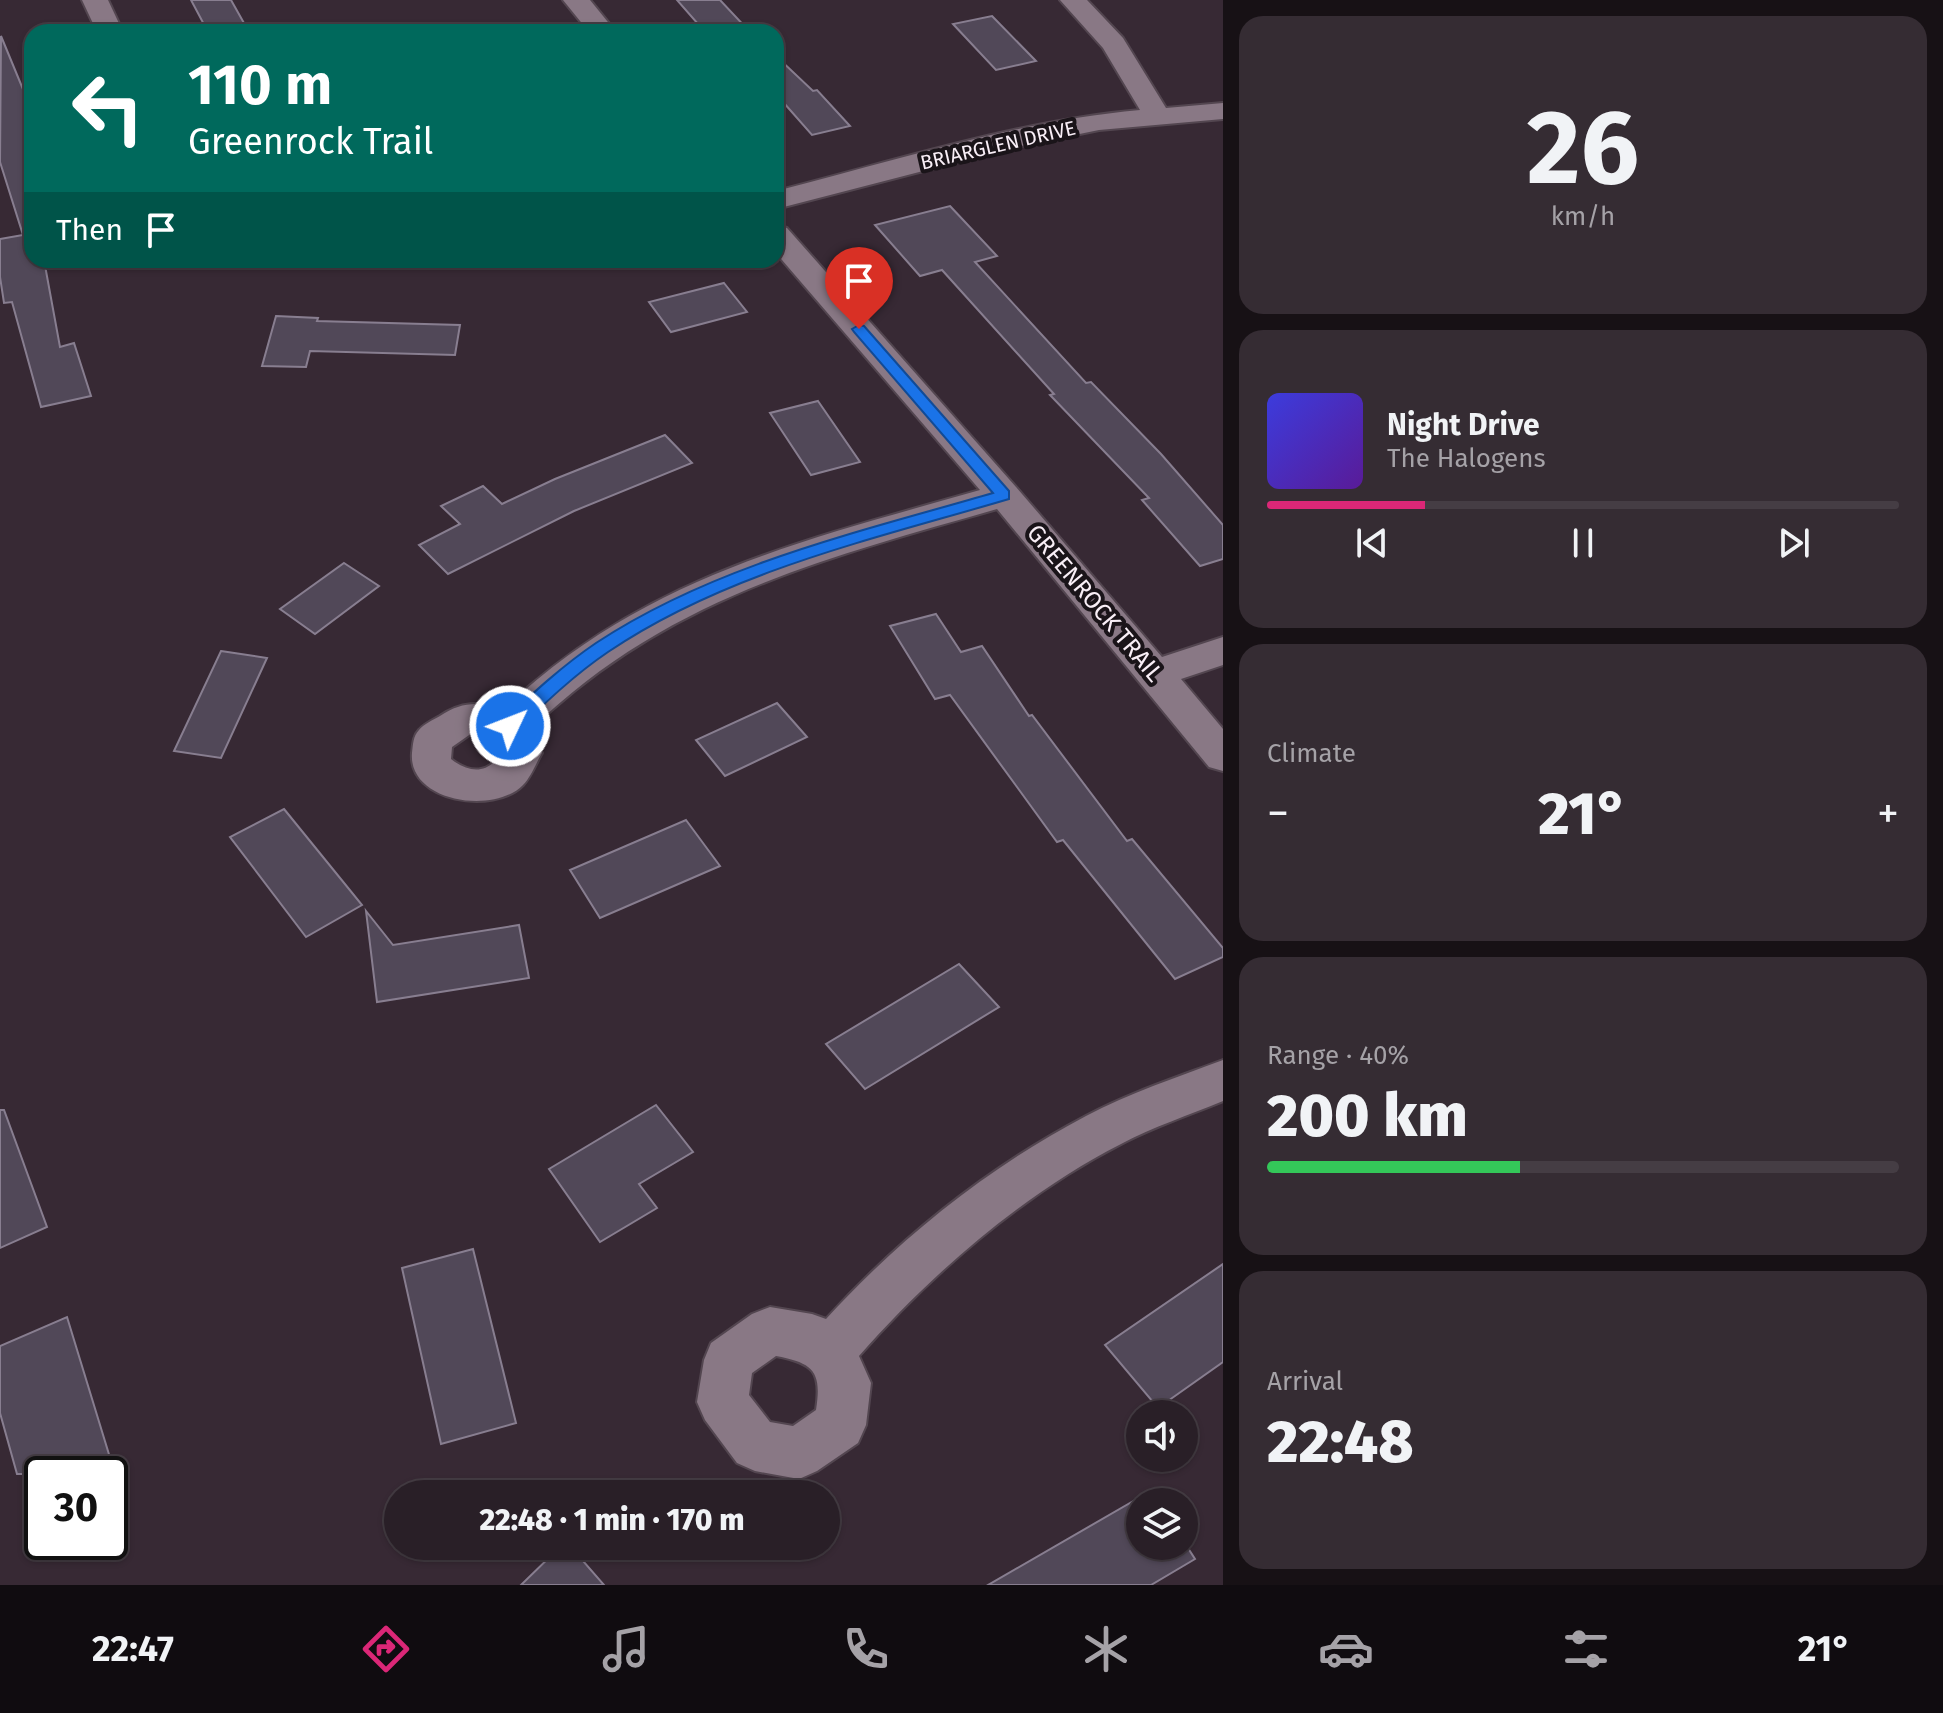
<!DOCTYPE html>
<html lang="en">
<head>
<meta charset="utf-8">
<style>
	body { margin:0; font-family:"Fira Sans",sans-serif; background:#352c33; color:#f1f3f6; height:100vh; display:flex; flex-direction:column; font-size:30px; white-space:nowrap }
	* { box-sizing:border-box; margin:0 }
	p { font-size:26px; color:#a5a2a7 }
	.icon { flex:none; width:44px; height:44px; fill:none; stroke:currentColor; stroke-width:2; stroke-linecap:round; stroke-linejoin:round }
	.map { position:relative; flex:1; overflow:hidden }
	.panel { display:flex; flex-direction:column; gap:16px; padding:16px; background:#171115; width:720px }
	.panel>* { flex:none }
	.banner { position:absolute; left:24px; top:24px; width:760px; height:244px; border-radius:24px; box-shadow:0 2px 6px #0004,0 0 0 2px #453d44; background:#00695c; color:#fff; overflow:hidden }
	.controls { position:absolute; left:1126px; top:1400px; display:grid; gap:16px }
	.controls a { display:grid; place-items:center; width:72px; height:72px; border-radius:50%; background:#291f27; box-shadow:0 2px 6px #0004,0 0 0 2px #453d44; font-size:40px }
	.speed { position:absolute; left:24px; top:1456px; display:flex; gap:16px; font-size:40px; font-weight:700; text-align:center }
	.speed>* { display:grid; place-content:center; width:104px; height:104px; border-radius:50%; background:#291f27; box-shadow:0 2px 6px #0004,0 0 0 2px #453d44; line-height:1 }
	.speed .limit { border:4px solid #111; border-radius:12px; background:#fff; color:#111 }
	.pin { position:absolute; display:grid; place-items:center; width:68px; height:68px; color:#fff; margin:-82px -34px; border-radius:50% 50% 50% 0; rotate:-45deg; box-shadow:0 0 8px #0007 }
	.pin .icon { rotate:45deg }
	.me { position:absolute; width:88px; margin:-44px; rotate:47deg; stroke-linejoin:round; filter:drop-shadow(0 0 6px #0008) }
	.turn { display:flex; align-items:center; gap:28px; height:168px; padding:0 32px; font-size:36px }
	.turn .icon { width:104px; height:104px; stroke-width:2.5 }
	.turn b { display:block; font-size:56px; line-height:68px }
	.then { display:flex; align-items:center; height:76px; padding:0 32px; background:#0003; gap:16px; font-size:30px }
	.big { font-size:60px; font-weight:800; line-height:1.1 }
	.panel .widget { flex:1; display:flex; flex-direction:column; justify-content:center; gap:12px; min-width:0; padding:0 28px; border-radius:24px; background:#352c33 }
	.panel .dial { align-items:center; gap:0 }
	.dial b { font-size:104px; line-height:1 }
	.song { display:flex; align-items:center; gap:24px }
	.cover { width:96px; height:96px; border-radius:12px; background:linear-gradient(135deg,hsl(240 70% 55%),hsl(270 70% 35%)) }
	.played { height:8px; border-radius:4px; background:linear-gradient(90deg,#db2777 25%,#453d44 25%) }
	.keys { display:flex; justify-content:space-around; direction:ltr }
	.heat { display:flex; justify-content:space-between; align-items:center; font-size:44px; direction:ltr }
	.charge { height:12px; border-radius:6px; background:linear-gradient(90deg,#34c759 40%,#453d44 0) }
	.trip { position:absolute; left:384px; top:1480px; width:456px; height:80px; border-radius:40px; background:#291f27; box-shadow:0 2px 6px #0004,0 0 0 2px #453d44; font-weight:800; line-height:80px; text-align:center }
	.menu { display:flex; height:128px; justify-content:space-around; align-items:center; background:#100c10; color:#a5a2a7 }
	.menu .icon { width:56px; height:56px }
	.menu .current { color:#db2777 }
	.menu b { font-size:36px; color:#f1f3f6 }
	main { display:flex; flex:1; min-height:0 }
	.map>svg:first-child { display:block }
	.building { fill:#514858; stroke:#887e90; stroke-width:2 }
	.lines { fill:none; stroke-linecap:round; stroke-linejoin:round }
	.minor-casing { stroke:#534650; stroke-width:4 }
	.minor { fill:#897885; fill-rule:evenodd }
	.route { fill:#1a73e8; stroke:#114b97; stroke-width:2 }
	.labels { text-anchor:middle; stroke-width:8; stroke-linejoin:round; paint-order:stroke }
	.far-street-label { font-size:20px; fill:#f9eff7; stroke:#1a1419 }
	.street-label { font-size:24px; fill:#f9eff7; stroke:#1a1419 }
</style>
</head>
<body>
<main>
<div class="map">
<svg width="1223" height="1585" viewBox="0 0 1223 1585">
	<rect width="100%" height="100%" fill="#372934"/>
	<g class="building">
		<path d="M 191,0 L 231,0 L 249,32 L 208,32 Z"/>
		<path d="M 677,0 L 720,0 L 750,32 L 705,32 Z"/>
		<path d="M 992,16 L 1036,61 L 996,70 L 953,24 Z"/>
		<path d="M 1,36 L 32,111 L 32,260 L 44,260 L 60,347 L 74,343 L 91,396 L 41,407 L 12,302 L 4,303 L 0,277 L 0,239 L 23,235 L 0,162 Z"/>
		<path d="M 776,56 L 813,91 L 817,90 L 850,126 L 812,135 L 776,94 Z"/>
		<path d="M 950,206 L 997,256 L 975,262 L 1086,383 L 1091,382 L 1161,454 L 1223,525 L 1223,559 L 1200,566 L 1142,500 L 1149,498 L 1050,395 L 1054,394 L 942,270 L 920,276 L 875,225 Z"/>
		<path d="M 724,283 L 747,312 L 671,332 L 649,302 Z"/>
		<path d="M 276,316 L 318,318 L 317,321 L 460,325 L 455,355 L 310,351 L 306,367 L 262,366 Z"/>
		<path d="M 818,401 L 860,462 L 811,475 L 770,413 Z"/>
		<path d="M 665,435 L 692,463 L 574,511 L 448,574 L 419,545 L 460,524 L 441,506 L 483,486 L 502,504 L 555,479 Z"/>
		<path d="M 344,563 L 379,586 L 315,634 L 280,609 Z"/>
		<path d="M 936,614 L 961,652 L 982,646 L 1029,716 L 1032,715 L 1127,841 L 1132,839 L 1223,948 L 1223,957 L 1175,979 L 1063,840 L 1057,842 L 950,695 L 935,699 L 890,626 Z"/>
		<path d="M 221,651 L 267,658 L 221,758 L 174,751 Z"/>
		<path d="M 777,703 L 807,737 L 725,776 L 696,740 Z"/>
		<path d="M 284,809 L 362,905 L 306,937 L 230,837 Z"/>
		<path d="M 686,820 L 720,866 L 600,918 L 570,870 Z"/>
		<path d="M 366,911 L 393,945 L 519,925 L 529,978 L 377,1002 Z"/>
		<path d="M 959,964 L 999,1007 L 865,1089 L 826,1044 Z"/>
		<path d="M 656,1105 L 693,1152 L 639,1184 L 657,1208 L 600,1242 L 549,1169 Z"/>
		<path d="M 0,1110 L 4,1110 L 47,1227 L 0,1248 Z"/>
		<path d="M 473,1249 L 516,1423 L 441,1444 L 402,1268 Z"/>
		<path d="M 1223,1264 L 1223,1362 L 1158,1408 L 1105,1345 Z"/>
		<path d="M 67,1317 L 115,1474 L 17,1474 L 0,1413 L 0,1346 Z"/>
		<path d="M 1149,1492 L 1156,1502 L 1140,1502 L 1140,1546 L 1184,1546 L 1184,1542 L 1195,1559 L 1151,1585 L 988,1585 Z"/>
		<path d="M 561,1546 L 570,1546 L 604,1585 L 521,1585 Z"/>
	</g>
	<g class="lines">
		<g class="minor-casing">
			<g id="minor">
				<path d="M 82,0 L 108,0 L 123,32 L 97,32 Z"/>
				<path d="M 563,0 L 590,0 L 616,32 L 589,32 Z"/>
				<path d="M 1060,0 L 1087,0 L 1123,38 L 1166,108 L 1223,103 L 1223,119 L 1099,130 L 1016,147 L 776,209 L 776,191 C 895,161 1017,121 1140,110 L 1103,48 Z"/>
				<path d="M 776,225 L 787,228 L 1016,487 L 1162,657 L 1223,637 L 1223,665 L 1181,679 L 1223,729 L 1223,771 L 1209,767 L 997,509 C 820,560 666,598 530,730 L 542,753 C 536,763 531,777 523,785 C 494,815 408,802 412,753 C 413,745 413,736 419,730 C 424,724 433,720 440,716 C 460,702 480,701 504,709 C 643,577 802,541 980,490 L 776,253 ZM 472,733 L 488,734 L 502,752 C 489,774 470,774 451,759 L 452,747 Z"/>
				<path d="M 1223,1060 L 1223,1101 C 1189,1115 1153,1127 1121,1144 C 1023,1194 931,1274 859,1356 L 871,1383 L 866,1425 L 858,1443 L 817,1471 L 799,1479 L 755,1471 L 737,1463 L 705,1420 L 697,1402 L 704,1360 L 711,1343 L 752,1314 L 770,1307 L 812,1314 L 826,1319 C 900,1238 989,1167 1086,1116 C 1129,1093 1178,1077 1223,1060 ZM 776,1356 C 814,1363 822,1372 816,1410 L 793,1426 L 770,1422 L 749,1395 L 752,1373 Z"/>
			</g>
		</g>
		<use href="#minor" class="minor"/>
	</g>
	<path class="route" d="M 859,325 L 864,326 L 1009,491 L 1009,499 C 874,539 726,572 608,652 C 574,675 545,703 516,731 L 503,731 L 501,726 L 503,721 C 533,693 562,666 596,643 C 714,565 859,532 993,493 L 854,332 L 852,329 Z"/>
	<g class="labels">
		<g class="far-street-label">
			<text transform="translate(998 145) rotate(-13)" y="7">BRIARGLEN DRIVE</text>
		</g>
		<g class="street-label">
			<text transform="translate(1095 603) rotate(50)" y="8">GREENROCK TRAIL</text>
		</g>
	</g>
</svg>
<div class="controls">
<a><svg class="icon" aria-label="sound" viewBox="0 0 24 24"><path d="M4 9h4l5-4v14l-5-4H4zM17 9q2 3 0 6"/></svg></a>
<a><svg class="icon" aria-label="layers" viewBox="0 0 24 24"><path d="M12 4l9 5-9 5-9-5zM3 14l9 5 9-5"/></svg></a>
</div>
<div class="speed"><div class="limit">30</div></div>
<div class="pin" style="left:859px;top:329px;background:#d93025"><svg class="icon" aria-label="arrive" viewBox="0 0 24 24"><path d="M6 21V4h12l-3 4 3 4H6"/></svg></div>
<svg class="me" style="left:510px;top:726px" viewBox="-20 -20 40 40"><circle r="17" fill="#1a73e8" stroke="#fff" stroke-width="3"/><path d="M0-11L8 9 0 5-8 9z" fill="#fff"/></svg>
<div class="trip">22:48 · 1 min · 170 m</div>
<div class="banner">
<div class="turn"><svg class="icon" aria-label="left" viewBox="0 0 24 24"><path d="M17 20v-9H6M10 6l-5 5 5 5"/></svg><div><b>110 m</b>Greenrock Trail</div></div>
<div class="then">Then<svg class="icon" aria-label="arrive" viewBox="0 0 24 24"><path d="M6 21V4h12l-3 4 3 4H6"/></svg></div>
</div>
</div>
<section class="panel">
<div class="widget dial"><b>26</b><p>km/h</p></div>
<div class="widget">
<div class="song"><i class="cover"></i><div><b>Night Drive</b><p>The Halogens</p></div></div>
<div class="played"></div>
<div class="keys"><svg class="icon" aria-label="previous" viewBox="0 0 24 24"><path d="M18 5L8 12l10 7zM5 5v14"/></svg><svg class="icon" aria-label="pause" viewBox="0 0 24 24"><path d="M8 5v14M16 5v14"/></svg><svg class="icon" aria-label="next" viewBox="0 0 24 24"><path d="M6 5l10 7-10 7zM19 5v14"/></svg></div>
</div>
<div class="widget"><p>Climate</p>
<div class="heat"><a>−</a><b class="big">21°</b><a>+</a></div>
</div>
<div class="widget"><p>Range · 40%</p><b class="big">200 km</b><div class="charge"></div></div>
<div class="widget"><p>Arrival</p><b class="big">22:48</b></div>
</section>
</main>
<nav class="menu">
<b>22:47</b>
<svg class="icon current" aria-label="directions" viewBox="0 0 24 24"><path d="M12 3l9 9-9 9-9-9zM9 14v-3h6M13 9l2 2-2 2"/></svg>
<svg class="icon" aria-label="music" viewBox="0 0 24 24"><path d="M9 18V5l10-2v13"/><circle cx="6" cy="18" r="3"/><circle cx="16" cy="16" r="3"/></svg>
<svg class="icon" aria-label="phone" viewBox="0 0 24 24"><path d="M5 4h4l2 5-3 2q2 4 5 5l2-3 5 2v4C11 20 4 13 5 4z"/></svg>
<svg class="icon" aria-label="climate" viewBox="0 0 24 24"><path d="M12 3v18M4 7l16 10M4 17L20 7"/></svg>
<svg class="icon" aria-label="car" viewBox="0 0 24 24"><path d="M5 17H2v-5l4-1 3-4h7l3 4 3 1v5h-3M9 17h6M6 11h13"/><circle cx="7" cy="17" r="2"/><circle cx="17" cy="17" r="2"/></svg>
<svg class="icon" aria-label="filters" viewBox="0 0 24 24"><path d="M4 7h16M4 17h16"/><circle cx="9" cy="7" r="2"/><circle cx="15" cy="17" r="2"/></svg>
<b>21°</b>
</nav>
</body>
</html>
